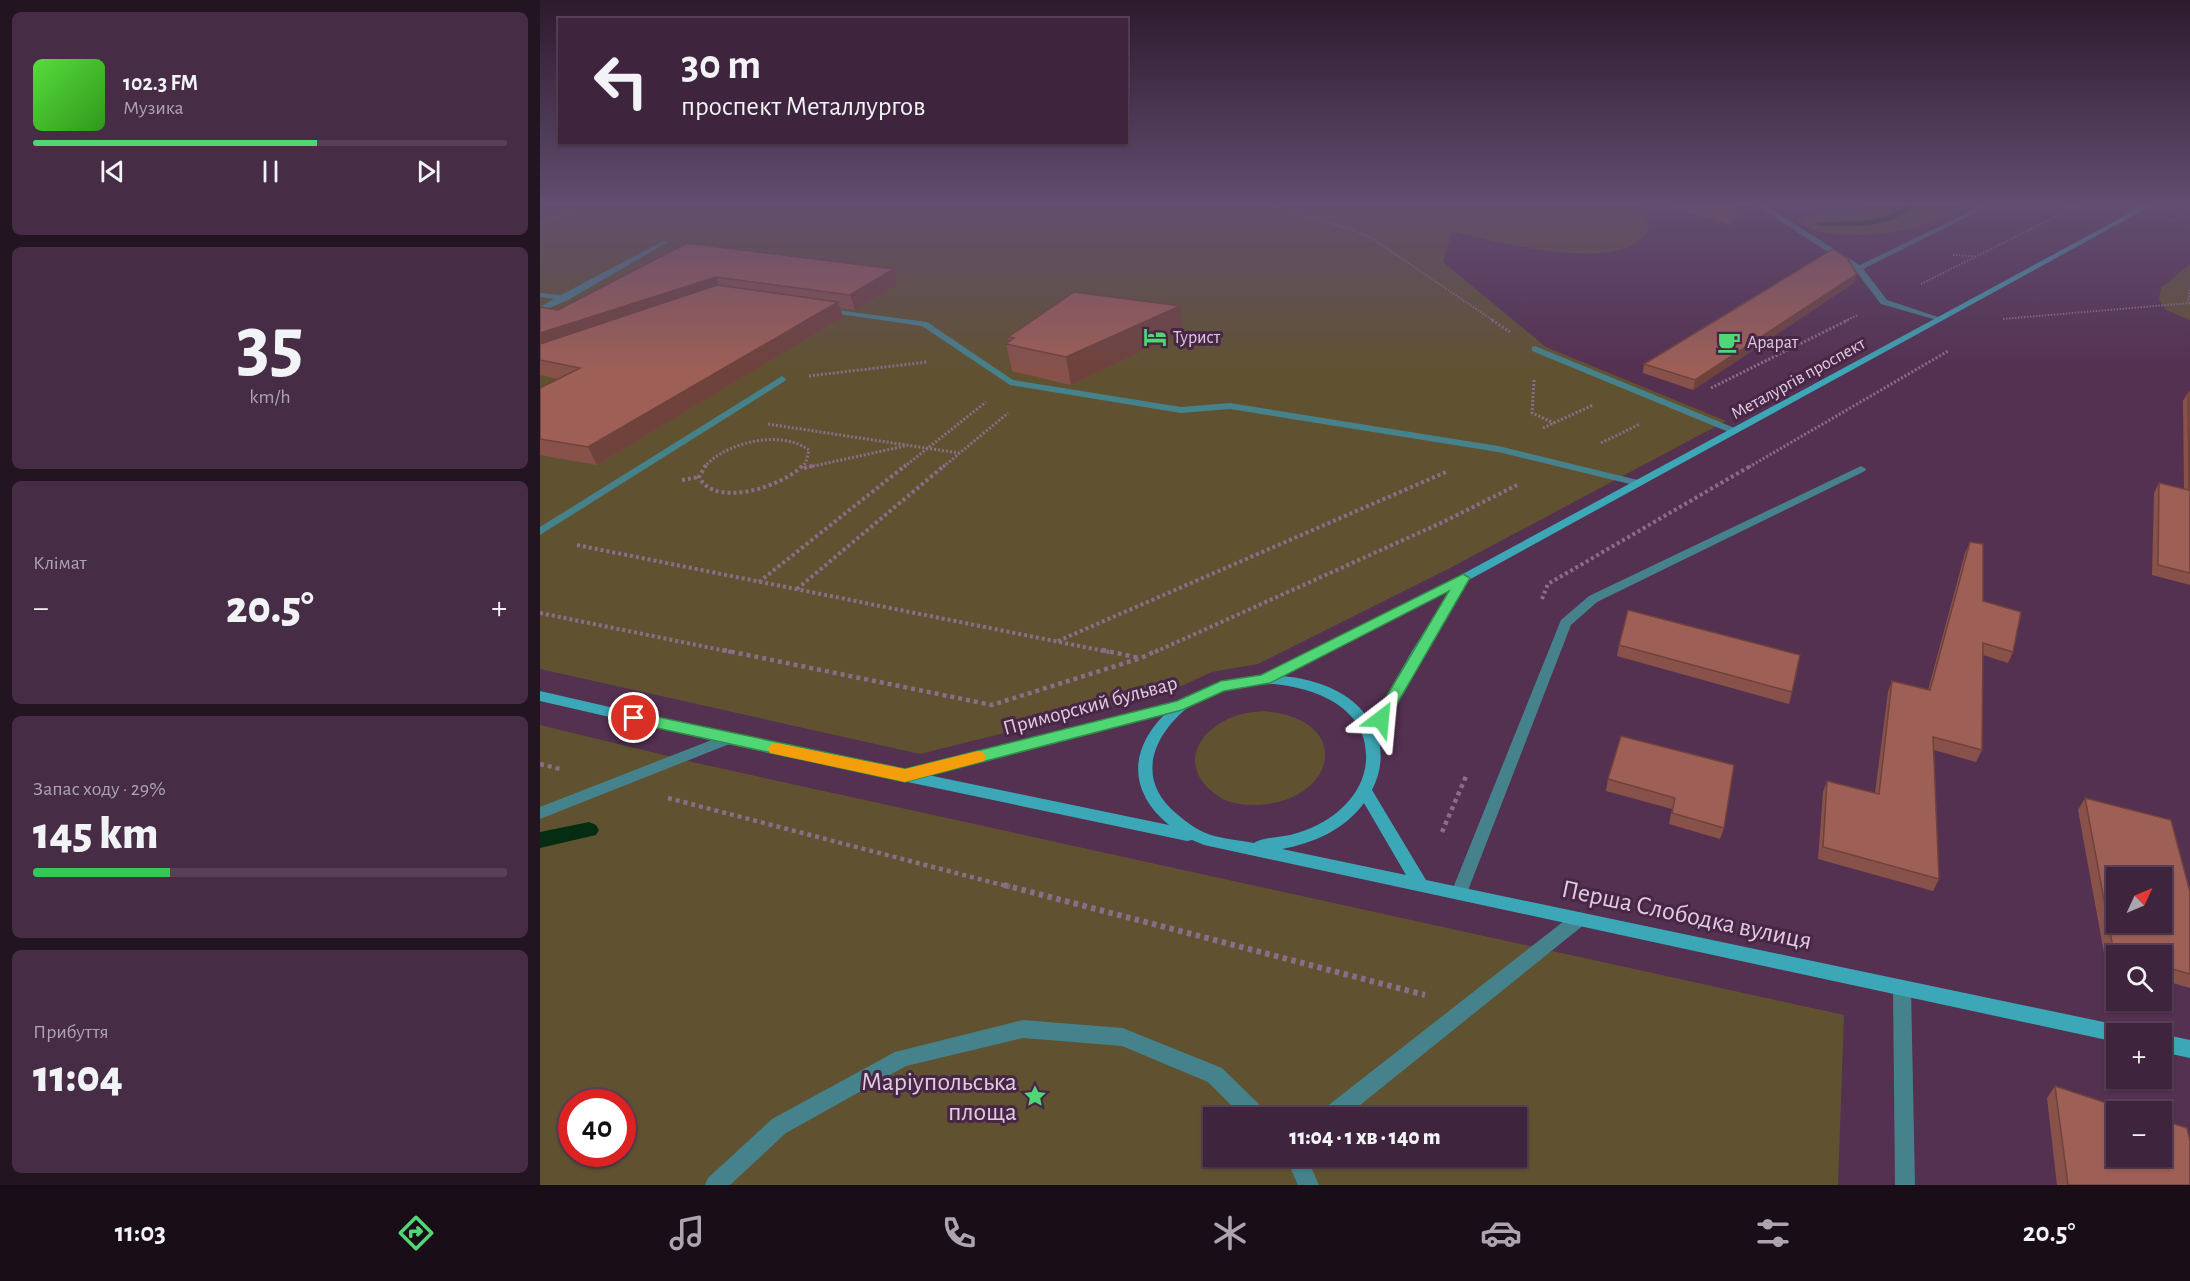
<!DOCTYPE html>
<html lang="uk">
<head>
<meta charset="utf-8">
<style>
	body { margin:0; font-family:"Alegreya Sans",sans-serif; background:#462c44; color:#f1f3f6; height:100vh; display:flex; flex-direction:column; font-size:22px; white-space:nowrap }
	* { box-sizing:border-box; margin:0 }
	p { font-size:20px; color:#ada4b0 }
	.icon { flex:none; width:33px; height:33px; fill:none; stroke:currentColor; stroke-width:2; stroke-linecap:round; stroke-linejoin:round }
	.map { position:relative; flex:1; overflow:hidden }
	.details { display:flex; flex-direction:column; gap:12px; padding:12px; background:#231422; width:540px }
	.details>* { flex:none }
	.guide { position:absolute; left:18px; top:18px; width:570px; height:126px; border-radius:0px; box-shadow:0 2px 4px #0004,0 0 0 2px #584157; background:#3f243d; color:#f1f3f6; overflow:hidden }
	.needle { width:39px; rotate:46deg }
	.controls { position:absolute; left:1566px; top:867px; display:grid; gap:12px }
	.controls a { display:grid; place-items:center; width:66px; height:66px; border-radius:0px; background:#3f243d; box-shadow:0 2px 4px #0004,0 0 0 2px #584157; font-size:30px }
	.speed { position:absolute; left:18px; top:1089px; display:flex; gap:12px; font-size:30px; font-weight:700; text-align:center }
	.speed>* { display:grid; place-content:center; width:78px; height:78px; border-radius:50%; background:#3f243d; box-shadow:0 2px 4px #0004,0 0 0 2px #584157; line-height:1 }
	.speed .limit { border:9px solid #d22; background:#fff; color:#111 }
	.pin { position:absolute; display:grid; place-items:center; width:51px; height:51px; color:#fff; margin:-26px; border:3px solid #fff; border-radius:50%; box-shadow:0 2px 6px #0007 }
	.me { position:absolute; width:66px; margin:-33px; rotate:29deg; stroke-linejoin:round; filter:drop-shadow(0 0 4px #0008) }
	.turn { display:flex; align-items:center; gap:21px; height:126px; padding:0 24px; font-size:27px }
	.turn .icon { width:78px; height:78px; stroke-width:2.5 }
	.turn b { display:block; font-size:42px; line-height:51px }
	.big { font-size:45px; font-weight:800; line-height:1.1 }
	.details .widget { flex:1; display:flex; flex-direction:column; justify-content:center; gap:9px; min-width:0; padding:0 21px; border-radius:9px; background:#462c44 }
	.details .dial { align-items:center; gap:0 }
	.dial b { font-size:78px; line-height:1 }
	.song { display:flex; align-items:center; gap:18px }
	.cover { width:72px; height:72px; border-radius:9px; background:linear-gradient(135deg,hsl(110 70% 55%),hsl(110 70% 35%)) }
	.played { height:6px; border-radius:3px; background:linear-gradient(90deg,#50d674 60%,#584157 60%) }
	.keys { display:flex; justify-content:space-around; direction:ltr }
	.heat { display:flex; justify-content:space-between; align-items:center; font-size:33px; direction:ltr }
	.charge { height:9px; border-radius:4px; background:linear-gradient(90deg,#34c759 29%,#584157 0) }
	.trip { position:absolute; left:663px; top:1107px; width:324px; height:60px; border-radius:0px; background:#3f243d; box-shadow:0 2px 4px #0004,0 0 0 2px #584157; font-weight:800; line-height:60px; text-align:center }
	.dock { display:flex; height:96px; justify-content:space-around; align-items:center; background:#190e18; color:#ada4b0 }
	.dock .icon { width:42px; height:42px }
	.dock .on { color:#50d674 }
	.dock b { font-size:27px; color:#f1f3f6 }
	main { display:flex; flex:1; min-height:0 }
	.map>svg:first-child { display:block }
	.green { fill:#605230; fill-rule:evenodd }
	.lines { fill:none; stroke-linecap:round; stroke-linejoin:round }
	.stream { fill:#052d11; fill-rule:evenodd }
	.path-far4 { stroke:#8b6d89; stroke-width:2; stroke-dasharray:1.5 1.5; stroke-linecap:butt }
	.path-far3 { stroke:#8b6d89; stroke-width:3; stroke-dasharray:2 2; stroke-linecap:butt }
	.path-far2 { stroke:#8b6d89; stroke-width:4; stroke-dasharray:3 3; stroke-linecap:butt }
	.path-far1 { stroke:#8b6d89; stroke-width:4.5; stroke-dasharray:4 4; stroke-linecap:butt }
	.path { stroke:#8b6d89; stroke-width:6; stroke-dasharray:4.5 4.5; stroke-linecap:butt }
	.lane { fill:#45828c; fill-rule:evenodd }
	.street { fill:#45828c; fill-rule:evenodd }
	.secondary { fill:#3ca7b7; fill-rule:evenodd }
	.wall { fill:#88524a }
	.shaded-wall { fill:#6f423c }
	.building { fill:#9e5f56; stroke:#6f423c; stroke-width:1.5; fill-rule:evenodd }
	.route { fill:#50d674; stroke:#348b4b; stroke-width:1.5 }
	.slow { fill:#f59e0b }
	.labels { text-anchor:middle; stroke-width:6; stroke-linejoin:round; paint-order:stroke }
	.far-poi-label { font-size:18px; fill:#e1cbdf; stroke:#482646; text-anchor:start }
	.far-street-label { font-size:18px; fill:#e1cbdf; stroke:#482646 }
	.street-label { font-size:21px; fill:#e1cbdf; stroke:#482646 }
	.near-street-label { font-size:26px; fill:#e1cbdf; stroke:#482646 }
	.near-poi-label { font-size:26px; fill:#e1cbdf; stroke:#482646; text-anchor:end }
</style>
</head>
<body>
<main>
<section class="details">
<div class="widget">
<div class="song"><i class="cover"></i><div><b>102.3 FM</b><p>Музика</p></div></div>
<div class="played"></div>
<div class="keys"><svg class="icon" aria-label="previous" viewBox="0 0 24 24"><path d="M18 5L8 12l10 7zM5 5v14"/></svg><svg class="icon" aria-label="pause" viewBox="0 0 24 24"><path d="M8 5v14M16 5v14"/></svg><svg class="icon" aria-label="next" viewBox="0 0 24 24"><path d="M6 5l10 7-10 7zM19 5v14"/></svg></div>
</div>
<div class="widget dial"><b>35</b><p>km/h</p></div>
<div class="widget"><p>Клімат</p>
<div class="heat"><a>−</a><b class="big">20.5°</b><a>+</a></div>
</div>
<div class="widget"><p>Запас ходу · 29%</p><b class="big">145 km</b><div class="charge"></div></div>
<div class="widget"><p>Прибуття</p><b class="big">11:04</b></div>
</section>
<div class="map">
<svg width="1650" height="1185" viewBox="0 0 1650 1185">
	<rect width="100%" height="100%" fill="#543051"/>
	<g class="green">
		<path d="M 0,206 L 1099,206 L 1109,226 C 1093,279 950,241 912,231 L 903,262 L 1006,347 L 1186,421 L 912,567 L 718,664 L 672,672 L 628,692 L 380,754 L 0,669 Z"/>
		<path d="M 1333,206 L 1421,206 C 1395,233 1287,248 1259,221 L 1263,217 L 1304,213 Z"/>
		<path d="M 1650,264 L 1650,320 L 1626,310 L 1619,300 L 1621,288 Z"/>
		<path d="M 723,711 C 818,719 795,803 716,805 C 705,805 691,804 681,798 C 645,776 647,741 684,721 C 696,714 710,712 723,711 Z"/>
		<path d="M 0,725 L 161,764 L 1304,1015 L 1298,1185 L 0,1185 ZM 32,1102 L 82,1102 L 82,1154 L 32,1154 ZM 674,1118 L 976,1118 L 976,1156 L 674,1156 Z"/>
	</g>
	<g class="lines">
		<g class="stream">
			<path d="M 1366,206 L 1375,206 C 1350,229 1311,226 1279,226 L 1275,224 L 1279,222 C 1309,221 1341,224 1366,206 Z"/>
			<path d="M 49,822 L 56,825 L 59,830 L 56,835 L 0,848 L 0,832 Z"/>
		</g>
		<g class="path-far4">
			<path d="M 731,206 L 810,229 L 831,238 L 954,321"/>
			<path d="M 1630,222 L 1650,211"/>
			<path d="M 0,224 L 44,206"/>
			<path d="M 1413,255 L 1435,256"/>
			<path d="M 1381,284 L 1537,206"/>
			<path d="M 1648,303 L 1650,289"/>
			<path d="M 1463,319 L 1650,303"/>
			<path d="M 1305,321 L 1318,315"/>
		</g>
		<g class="path-far3">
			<path d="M 952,320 L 970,332"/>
			<path d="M 269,376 L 387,362"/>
			<path d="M 994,380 L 992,413 L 1014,423"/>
			<path d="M 1171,388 L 1308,320"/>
			<path d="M 228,424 L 419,453"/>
			<path d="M 1003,428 L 1053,405"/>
			<path d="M 1061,443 L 1100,424"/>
			<path d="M 164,467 C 187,442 240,429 269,450 L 266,462 L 262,467"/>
			<path d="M 269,467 L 365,446"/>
			<path d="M 364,467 L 446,402"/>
			<path d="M 403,467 L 468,413"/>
			<path d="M 1209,467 L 1408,351"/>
		</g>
		<g class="path-far2">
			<path d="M 166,465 L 159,477 C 175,509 244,486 263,465"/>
			<path d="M 264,468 L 276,465"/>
			<path d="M 142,480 L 159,477"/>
			<path d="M 37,545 L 569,652"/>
			<path d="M 219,582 L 366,465"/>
			<path d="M 257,589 L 405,465"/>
			<path d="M 1002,599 L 1008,584 L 1212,465"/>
			<path d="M 0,613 L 191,652"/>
			<path d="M 518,641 L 906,472"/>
			<path d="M 615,652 L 903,522 L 977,485"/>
		</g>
		<g class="path-far1">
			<path d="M 183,650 L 452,705 L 601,658 L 618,650"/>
			<path d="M 562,650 L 600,658"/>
			<path d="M 0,764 L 20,769"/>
			<path d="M 128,798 L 470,887"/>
			<path d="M 902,832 L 927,774"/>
		</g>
		<path class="path" d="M 464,885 L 885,995"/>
		<g class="lane">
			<path d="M 1441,206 L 1449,206 L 1321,270 L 1314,268 Z"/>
			<path d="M 123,241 L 128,242 L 28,300 L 0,312 L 0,307 L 14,299 L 0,297 L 0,293 L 21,295 Z"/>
			<path d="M 282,308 L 387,322 L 473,380 L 641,407 L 690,403 L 958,446 L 1102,481 L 1103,483 L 1098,486 L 958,452 L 690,409 L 641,413 L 470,385 L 382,326 L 285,312 L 282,312 Z"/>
			<path d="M 995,346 L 1197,429 L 1199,431 L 1197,433 L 1191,433 L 992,351 L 992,347 Z"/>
			<path d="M 242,376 L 246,379 L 245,381 L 0,535 L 0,527 Z"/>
			<path d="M 1321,466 L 1326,469 L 1325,471 L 1057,602 L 1031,625 L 927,893 L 925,898 L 919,900 L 913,898 L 911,893 L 1021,620 L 1049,596 Z"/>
			<path d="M 187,734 L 192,735 L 194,739 L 192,743 L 0,819 L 0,807 Z"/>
		</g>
		<g class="street">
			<path d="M 1218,206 L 1226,206 L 1321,266 L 1347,300 L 1404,319 L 1400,321 L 1341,304 L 1315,270 Z"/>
			<path d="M 1039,912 L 1045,914 L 1047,919 L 1045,924 L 804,1118 L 778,1118 L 781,1111 L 1033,914 Z"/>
			<path d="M 1362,980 L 1368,982 L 1371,988 L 1375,1185 L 1355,1185 L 1353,988 L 1356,982 Z"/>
			<path d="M 483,1020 L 583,1028 L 590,1031 L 682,1068 L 726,1111 L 729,1118 L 704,1118 L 668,1082 L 582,1046 L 483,1038 L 366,1066 L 246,1133 L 190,1185 L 165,1185 L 168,1178 L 232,1119 L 355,1052 Z"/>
			<path d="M 745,1156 L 766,1156 L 779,1185 L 758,1185 Z"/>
		</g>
		<g class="secondary">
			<path d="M 1603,206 L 1611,206 L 927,581 L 884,651 L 838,736 C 843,756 841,772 832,790 L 886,880 L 1578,1025 L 1585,1028 L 1587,1034 L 1576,1034 L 1576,1042 L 664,845 L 652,840 L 647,841 L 187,744 L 0,701 L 0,691 L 187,734 L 365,771 L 638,701 C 664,688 691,677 721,676 L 919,576 ZM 910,590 L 872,651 L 831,723 C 814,692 776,679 742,676 ZM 734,684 C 776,688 829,708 826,760 C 825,782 812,801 795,814 C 780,825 763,833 744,836 C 734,838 721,838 714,843 C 699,840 682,839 668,834 C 657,830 646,822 637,814 C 597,782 610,739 646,709 C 669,690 705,685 734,684 ZM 625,714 C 588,751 589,792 629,825 L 388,775 ZM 824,803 L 866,875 L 742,849 C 774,843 804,830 824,803 Z"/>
			<path d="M 1622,1034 L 1650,1040 L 1650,1058 L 1622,1052 Z"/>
		</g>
	</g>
	<g class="wall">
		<path d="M 1129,206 L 1208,206 L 1190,225 Z"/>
		<path d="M 147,243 L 354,269 L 358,284 L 315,310 L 300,308 L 303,317 L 57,465 L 0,455 L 0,388 L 18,379 L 0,375 L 0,307 L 18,310 Z"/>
		<path d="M 1315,282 L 1153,390 L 1103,373 L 1104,364 Z"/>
		<path d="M 643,332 L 531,385 L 472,371 L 466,344 L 469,341 L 468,337 Z"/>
		<path d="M 1648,392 L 1650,392 L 1650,585 L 1612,575 L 1614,493 L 1619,483 L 1644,489 L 1643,401 Z"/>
		<path d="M 1430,542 L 1443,601 L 1473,652 L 1468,663 L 1443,655 L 1442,750 L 1436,762 L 1394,750 L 1399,879 L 1393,891 L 1278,859 L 1283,792 L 1287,781 L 1335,793 L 1348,692 L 1352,681 L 1388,690 L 1425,553 Z"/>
		<path d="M 1079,645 L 1252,692 L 1249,704 L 1077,656 Z"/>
		<path d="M 1081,736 L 1184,828 L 1180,839 L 1129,824 L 1132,809 L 1066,791 L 1068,779 Z"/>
		<path d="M 1545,798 L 1650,892 L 1650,988 L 1622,980 L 1622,956 L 1576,956 L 1576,967 L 1566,964 L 1538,810 Z"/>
		<path d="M 1515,1086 L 1650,1185 L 1517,1185 L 1507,1098 Z"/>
	</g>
	<g class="shaded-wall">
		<path d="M 1194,206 L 1208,206 L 1190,225 Z"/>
		<path d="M 354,269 L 358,284 L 315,310 L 310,295 Z"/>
		<path d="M 1317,274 L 1315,282 L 1153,390 L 1155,380 Z"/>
		<path d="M 176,277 L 181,292 L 0,352 L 0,333 Z"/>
		<path d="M 298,302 L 303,317 L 57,465 L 48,447 Z"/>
		<path d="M 640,306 L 643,332 L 531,385 L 526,357 Z"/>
	</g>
	<g class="building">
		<path d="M 147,243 L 354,269 L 310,295 L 176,277 L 0,333 L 0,307 L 18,310 Z"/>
		<path d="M 1293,249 L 1307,258 L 1317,274 L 1155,380 L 1104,364 Z"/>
		<path d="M 177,285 L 298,302 L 48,447 L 0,439 L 0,388 L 40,368 L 0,360 L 0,344 Z"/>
		<path d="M 534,292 L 640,306 L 526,357 L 466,344 L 474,338 L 468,337 Z"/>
		<path d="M 1648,392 L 1650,392 L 1650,573 L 1618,565 L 1619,483 L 1649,490 Z"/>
		<path d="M 1430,542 L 1443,544 L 1443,601 L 1481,612 L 1473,652 L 1443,643 L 1442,750 L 1393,737 L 1399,879 L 1283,847 L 1287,781 L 1339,794 L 1352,681 L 1390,690 Z"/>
		<path d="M 1088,610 L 1260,655 L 1252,692 L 1079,645 Z"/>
		<path d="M 1081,736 L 1194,765 L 1184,828 L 1132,813 L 1135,798 L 1068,779 Z"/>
		<path d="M 1545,798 L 1631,820 L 1650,892 L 1650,974 L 1622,966 L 1622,956 L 1584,956 L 1574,953 ZM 1576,878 L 1622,878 L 1622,922 L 1576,922 Z"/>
		<path d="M 1515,1086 L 1594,1112 L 1576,1112 L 1576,1156 L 1622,1156 L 1622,1120 L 1647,1128 L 1650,1141 L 1650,1185 L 1528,1185 Z"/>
	</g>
	<linearGradient id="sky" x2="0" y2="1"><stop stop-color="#2e1a2d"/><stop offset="0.55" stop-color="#614e70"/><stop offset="1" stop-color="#614e70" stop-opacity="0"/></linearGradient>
	<rect width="1650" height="372" fill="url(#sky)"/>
	<path class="route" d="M 923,574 L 930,578 L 846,723 L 835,723 L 833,719 L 909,591 L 730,683 L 684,691 L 642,710 L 365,782 L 94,723 L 89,721 L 86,718 L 89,714 L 94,712 L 365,769 L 637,701 L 681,681 L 721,675 Z"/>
	<path class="slow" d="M 236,743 L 365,769 L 438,751 L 444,753 L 446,757 L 444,761 L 365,782 L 230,753 L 228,749 L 230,745 Z"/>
	<defs>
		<g id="hotel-bare" transform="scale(1.8)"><path d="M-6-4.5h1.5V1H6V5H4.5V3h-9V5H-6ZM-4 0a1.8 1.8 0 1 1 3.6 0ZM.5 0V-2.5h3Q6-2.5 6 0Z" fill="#50d674" stroke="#482646" stroke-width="2.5" paint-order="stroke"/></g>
		<g id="cafe-bare" transform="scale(1.8)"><path d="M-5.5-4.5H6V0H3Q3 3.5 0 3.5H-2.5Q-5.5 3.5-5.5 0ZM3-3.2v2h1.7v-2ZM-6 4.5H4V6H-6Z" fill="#50d674" stroke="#482646" stroke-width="2.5" paint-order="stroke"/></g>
		<g id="sight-bare" transform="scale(1.8)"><path d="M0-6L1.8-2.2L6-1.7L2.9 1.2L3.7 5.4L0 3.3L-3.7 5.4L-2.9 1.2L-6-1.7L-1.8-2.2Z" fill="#50d674" stroke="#482646" stroke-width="2.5" paint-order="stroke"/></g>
	</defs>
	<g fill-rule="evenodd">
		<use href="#hotel-bare" x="615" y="337"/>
		<use href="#cafe-bare" x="1189" y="342"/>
		<use href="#sight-bare" x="495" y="1096"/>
	</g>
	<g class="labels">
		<g class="far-poi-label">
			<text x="633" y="343">Турист</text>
			<text x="1207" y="348">Арарат</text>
		</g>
		<g class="far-street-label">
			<text transform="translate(1258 378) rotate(-29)" y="6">Металургів проспект</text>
		</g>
		<g class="street-label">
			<text transform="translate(550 705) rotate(-15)" y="7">Приморский бульвар</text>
		</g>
		<g class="near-street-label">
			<text transform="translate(1147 914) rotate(12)" y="9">Перша Слободка вулиця</text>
		</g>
		<g class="near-poi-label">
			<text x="477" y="1090">Маріупольська<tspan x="477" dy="30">площа</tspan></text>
		</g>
	</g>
</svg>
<div class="controls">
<a><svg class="needle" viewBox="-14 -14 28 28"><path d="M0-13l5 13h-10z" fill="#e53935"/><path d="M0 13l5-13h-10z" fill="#ada4b0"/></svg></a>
<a><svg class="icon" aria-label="search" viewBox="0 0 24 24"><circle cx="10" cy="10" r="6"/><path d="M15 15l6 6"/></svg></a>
<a>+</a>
<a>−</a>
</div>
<div class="speed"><div class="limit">40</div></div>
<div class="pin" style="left:94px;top:718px;background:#d93025"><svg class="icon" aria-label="arrive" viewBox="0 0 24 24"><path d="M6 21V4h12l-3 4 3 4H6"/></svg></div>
<svg class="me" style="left:841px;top:719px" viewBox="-20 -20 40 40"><path d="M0-17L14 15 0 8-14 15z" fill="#50d674" stroke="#fff" stroke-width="4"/></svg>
<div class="trip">11:04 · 1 хв · 140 m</div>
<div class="guide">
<div class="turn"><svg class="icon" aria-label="left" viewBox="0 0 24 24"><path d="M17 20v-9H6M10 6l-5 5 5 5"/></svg><div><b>30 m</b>проспект Металлургов</div></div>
</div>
</div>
</main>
<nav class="dock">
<b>11:03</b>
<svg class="icon on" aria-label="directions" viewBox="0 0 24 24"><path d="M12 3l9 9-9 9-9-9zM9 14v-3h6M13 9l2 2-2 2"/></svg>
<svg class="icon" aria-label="music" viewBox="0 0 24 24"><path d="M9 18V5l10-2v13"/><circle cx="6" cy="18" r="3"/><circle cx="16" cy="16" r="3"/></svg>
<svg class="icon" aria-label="phone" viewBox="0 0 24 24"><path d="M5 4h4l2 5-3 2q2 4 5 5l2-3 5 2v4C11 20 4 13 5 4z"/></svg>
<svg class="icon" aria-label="climate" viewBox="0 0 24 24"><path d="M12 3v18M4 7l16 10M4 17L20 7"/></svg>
<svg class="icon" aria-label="car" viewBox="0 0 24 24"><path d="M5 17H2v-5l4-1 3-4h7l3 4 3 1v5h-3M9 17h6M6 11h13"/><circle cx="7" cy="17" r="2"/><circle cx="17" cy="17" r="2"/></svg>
<svg class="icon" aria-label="filters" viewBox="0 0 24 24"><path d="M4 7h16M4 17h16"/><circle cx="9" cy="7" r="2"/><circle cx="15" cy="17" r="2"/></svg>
<b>20.5°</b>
</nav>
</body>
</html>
